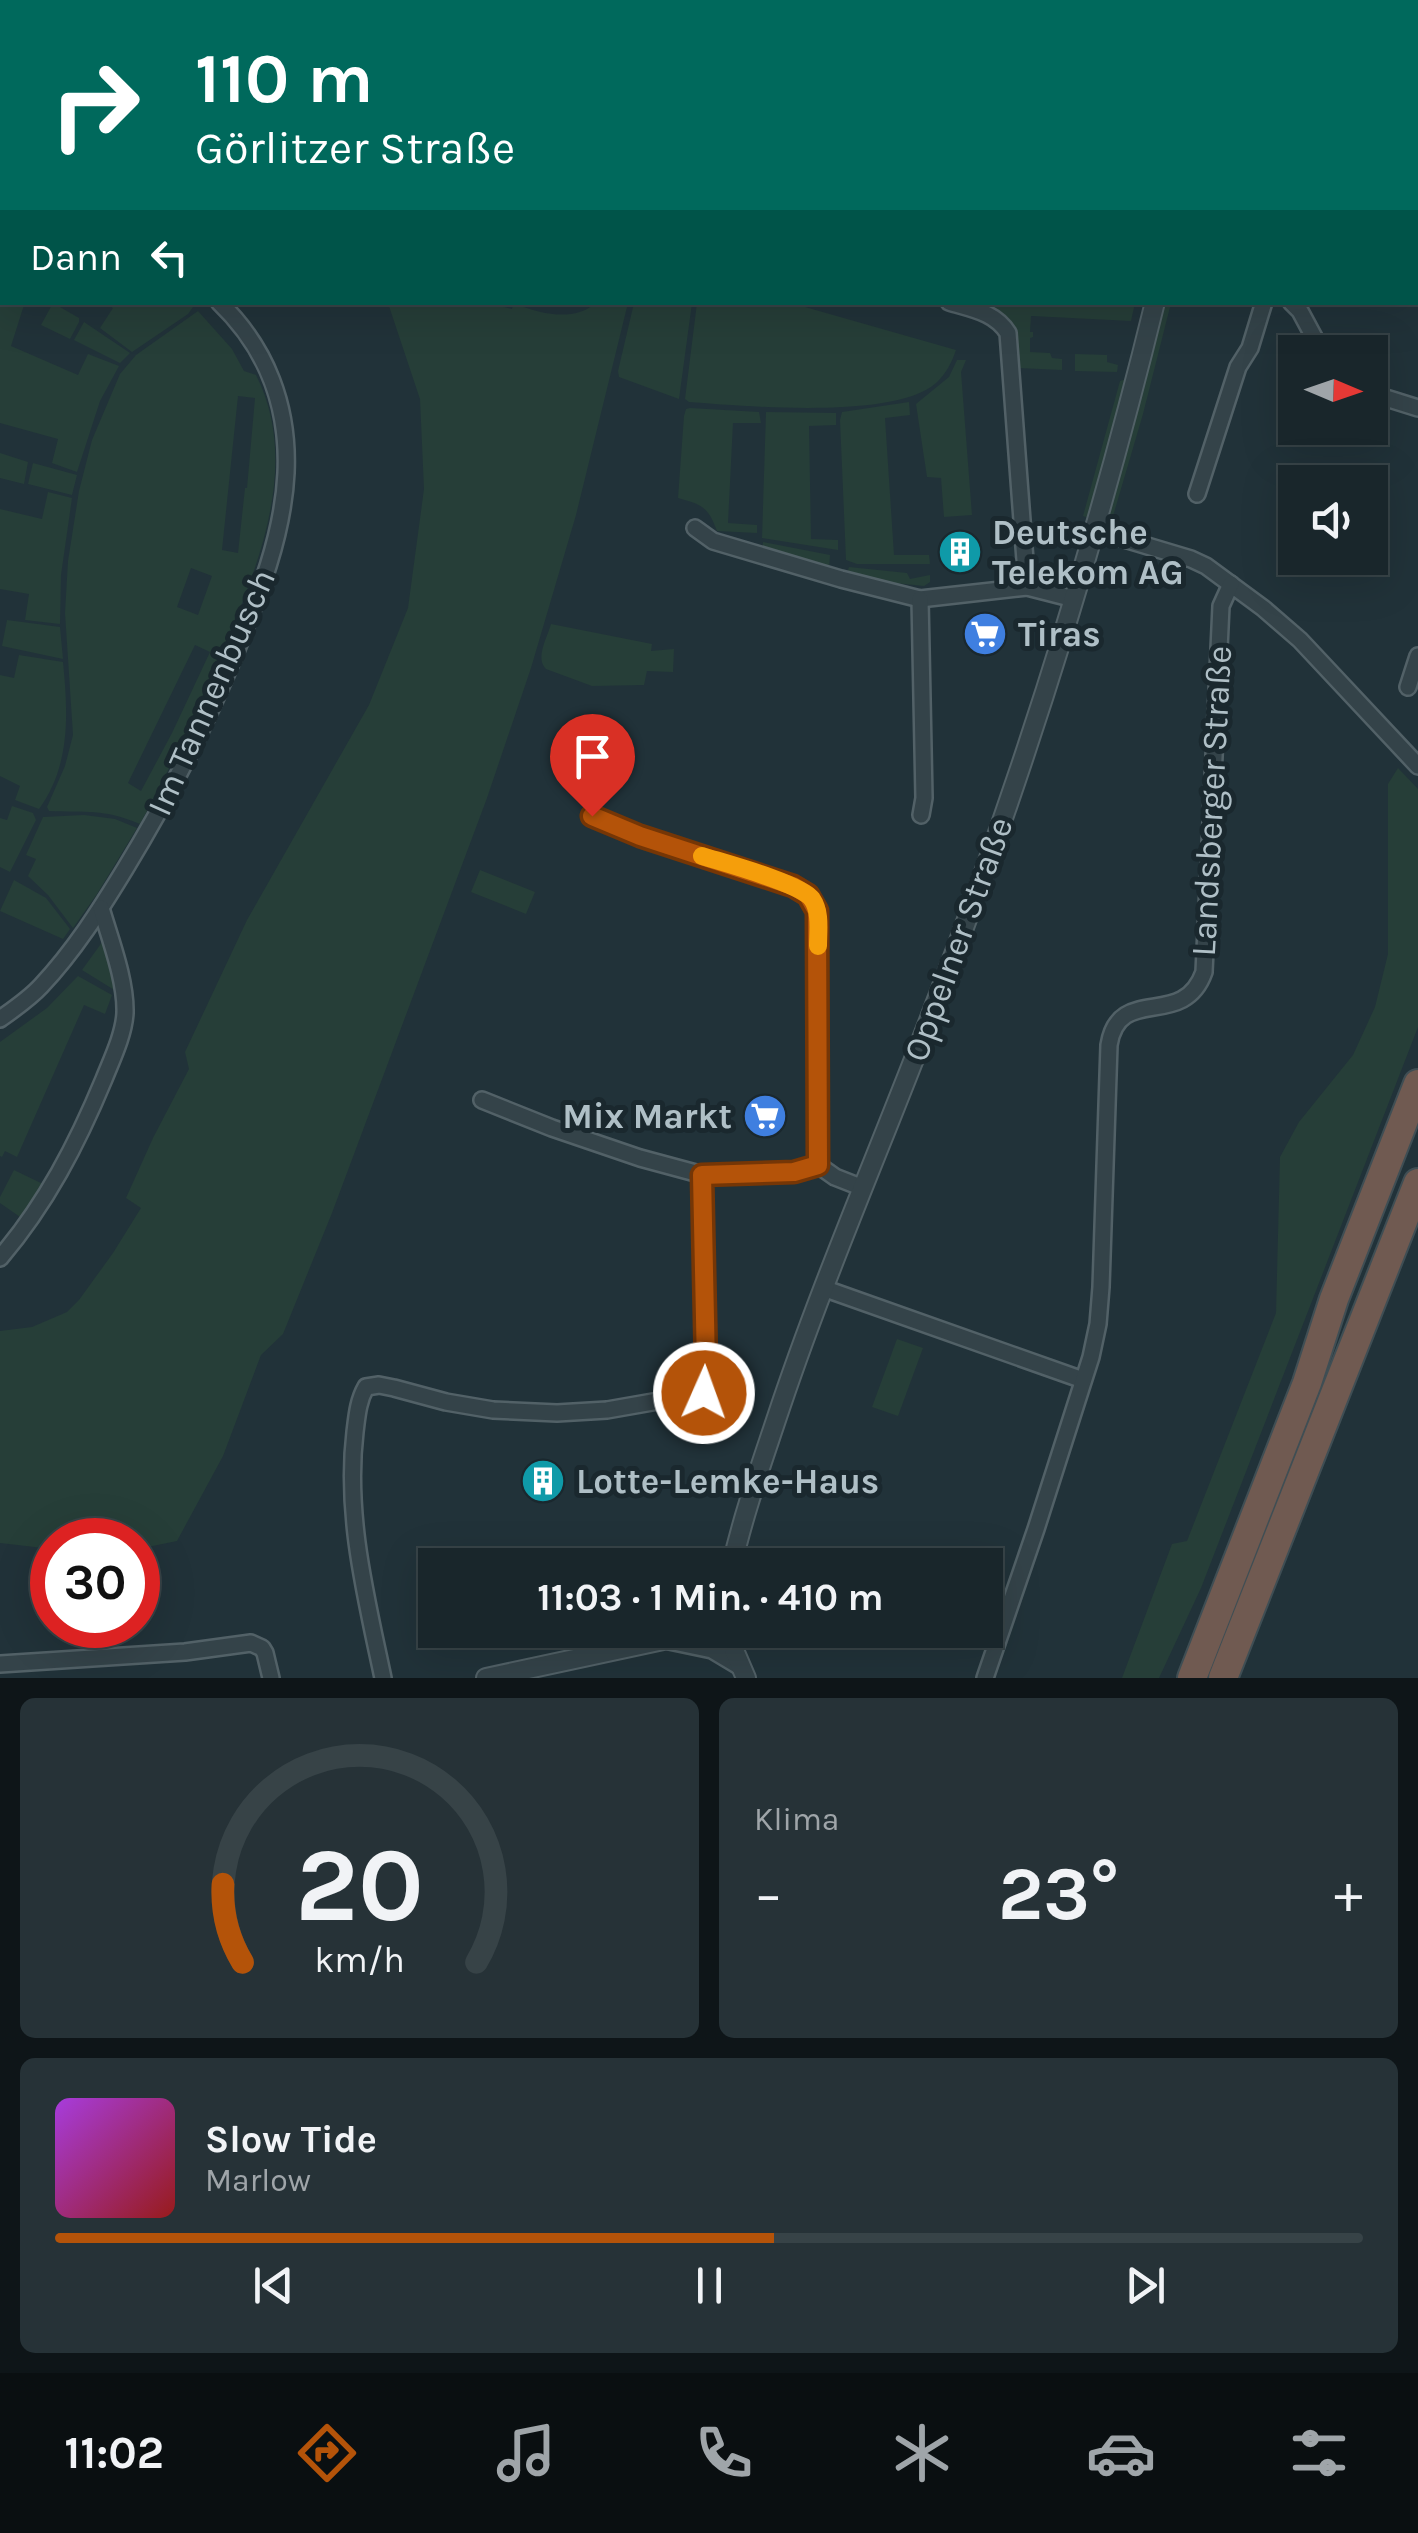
<!DOCTYPE html>
<html lang="de">
<head>
<meta charset="utf-8">
<style>
	body { margin:0; font-family:Karla,sans-serif; background:#263237; color:#f1f3f6; height:100vh; display:flex; flex-direction:column; font-size:38px; white-space:nowrap }
	* { box-sizing:border-box; margin:0 }
	p { font-size:32px; color:#9fa5a9 }
	.icon { flex:none; width:55px; height:55px; fill:none; stroke:currentColor; stroke-width:2; stroke-linecap:round; stroke-linejoin:round }
	.map { position:relative; height:1678px; overflow:hidden }
	.sheet { display:flex; flex-direction:column; gap:20px; padding:20px; background:#0e1518; flex:1 }
	.sheet>* { flex:none }
	.guide { position:absolute; left:0px; top:0px; width:1420px; height:305px; box-shadow:0 10px 40px #0002,0 0 0 2px #374347; background:#00695c; color:#fff; overflow:hidden }
	.needle { width:65px; rotate:92deg }
	.controls { position:absolute; left:1278px; top:335px; display:grid; gap:20px }
	.controls a { display:grid; place-items:center; width:110px; height:110px; border-radius:0px; background:#19262b; box-shadow:0 10px 40px #0002,0 0 0 2px #374347; font-size:50px }
	.speed { position:absolute; left:30px; top:1518px; display:flex; gap:20px; font-size:50px; font-weight:700; text-align:center }
	.speed>* { display:grid; place-content:center; width:130px; height:130px; border-radius:50%; background:#19262b; box-shadow:0 10px 40px #0002,0 0 0 2px #374347; line-height:1 }
	.speed .limit { border:15px solid #d22; background:#fff; color:#111 }
	.pin { position:absolute; display:grid; place-items:center; width:85px; height:85px; color:#fff; margin:-102px -42px; border-radius:50% 50% 50% 0; rotate:-45deg; box-shadow:0 0 10px #0007 }
	.pin .icon { rotate:45deg }
	.me { position:absolute; width:110px; margin:-55px; rotate:2deg; stroke-linejoin:round; filter:drop-shadow(0 0 8px #0008) }
	.turn { display:flex; align-items:center; gap:35px; height:210px; padding:0 30px; font-size:45px }
	.turn .icon { width:130px; height:130px; stroke-width:2.5 }
	.turn b { display:block; font-size:70px; line-height:85px }
	.then { display:flex; align-items:center; height:95px; padding:0 30px; background:#0003; gap:20px; font-size:38px }
	.big { font-size:75px; font-weight:700; line-height:1.1 }
	.sheet .widget { flex:1; display:flex; flex-direction:column; justify-content:center; gap:15px; min-width:0; padding:0 35px; border-radius:15px; background:#263237 }
	.sheet .dial { align-items:center; gap:0 }
	.dial svg { height:260px; overflow:visible; fill:none; stroke:#374347; stroke-width:7; stroke-linecap:round; text-anchor:middle }
	.dial text { fill:#f1f3f6; stroke:none }
	.song { display:flex; align-items:center; gap:30px }
	.cover { width:120px; height:120px; border-radius:15px; background:linear-gradient(135deg,hsl(280 70% 55%),hsl(0 70% 35%)) }
	.played { height:10px; border-radius:5px; background:linear-gradient(90deg,#b45309 55%,#374347 55%) }
	.keys { display:flex; justify-content:space-around; direction:ltr }
	.heat { display:flex; justify-content:space-between; align-items:center; font-size:55px; direction:ltr }
	.sheet .tiles { flex:1; display:grid; gap:20px; grid-template-columns:1fr 1fr }
	.widget:last-child { grid-column:span 2 }
	.trip { position:absolute; left:418px; top:1548px; width:585px; height:100px; border-radius:0px; background:#19262b; box-shadow:0 10px 40px #0002,0 0 0 2px #374347; font-weight:700; line-height:100px; text-align:center }
	.tab-bar { display:flex; height:160px; justify-content:space-around; align-items:center; background:#0a0f11; color:#9fa5a9 }
	.tab-bar .icon { width:70px; height:70px }
	.tab-bar .current { color:#b45309 }
	.tab-bar b { font-size:45px; color:#f1f3f6 }
	.map>svg:first-child { display:block }
	.green { fill:#263e38; fill-rule:evenodd }
	.lines { fill:none; stroke-linecap:round; stroke-linejoin:round }
	.minor-casing { stroke:#526167; stroke-width:20 }
	.tertiary-casing { stroke:#526167; stroke-width:22 }
	.motorway-casing { stroke:#3f4e54; stroke-width:32 }
	.minor { stroke:#344349; stroke-width:15 }
	.tertiary { stroke:#344349; stroke-width:18 }
	.motorway { stroke:#705a51; stroke-width:28 }
	.route-casing { stroke:#753606; stroke-width:25 }
	.route { stroke:#b45309; stroke-width:18 }
	.slow { stroke:#f59e0b; stroke-width:18 }
	.labels { text-anchor:middle; stroke-width:10; stroke-linejoin:round; paint-order:stroke }
	.poi-label { font-size:35px; font-weight:bold; fill:#afbfc6; stroke:#1a282e; text-anchor:start }
	.street-label { font-size:35px; fill:#afbfc6; stroke:#1a282e }
</style>
</head>
<body>
<div class="map">
<svg width="1418" height="1678" viewBox="0 0 1418 1678">
	<rect width="100%" height="100%" fill="#213239"/>
	<g class="green">
		<path d="M 0,293 L 2,294 L 2,302 L 18,303 L 24,305 L 11,346 L 78,375 L 88,354 L 119,366 L 100,401 L 77,472 L 52,463 L 58,439 L 0,423 Z"/>
		<path d="M 53,303 L 79,318 L 79,322 L 70,339 L 41,325 Z"/>
		<path d="M 106,303 L 185,303 L 193,307 L 188,314 L 132,352 L 100,328 L 113,308 Z"/>
		<path d="M 388,303 L 483,302 L 512,309 L 513,305 L 517,305 C 544,314 573,322 596,303 L 628,303 L 576,515 L 531,668 L 487,798 L 332,1213 L 283,1334 L 261,1355 L 223,1456 L 177,1541 L 138,1549 L 138,1540 L 52,1540 L 52,1549 L 0,1543 L 0,1331 L 32,1327 L 67,1312 L 79,1300 L 113,1253 L 141,1208 L 126,1198 L 153,1138 L 189,1069 L 185,1052 L 247,920 L 369,705 L 408,608 L 424,489 L 420,399 Z"/>
		<path d="M 634,303 L 692,303 L 679,399 L 619,377 L 618,371 Z"/>
		<path d="M 697,303 L 791,303 L 956,350 C 952,362 946,374 936,383 C 895,420 743,406 689,402 L 685,399 Z"/>
		<path d="M 989,303 L 1135,303 L 1131,321 L 1031,316 L 1030,332 L 1033,332 L 1033,337 L 1030,338 L 1030,352 L 1050,353 L 1052,358 L 1062,359 L 1062,370 L 1018,368 C 1017,331 1018,327 989,303 Z"/>
		<path d="M 1165,303 L 1171,303 L 1143,414 L 1111,523 L 1108,516 Z"/>
		<path d="M 198,311 L 232,349 L 244,371 L 256,375 C 301,464 258,566 223,650 C 198,710 171,767 140,824 C 102,808 87,813 49,811 L 47,807 L 65,766 L 73,735 L 65,613 L 68,561 L 79,491 L 92,440 L 120,374 L 136,355 ZM 238,396 L 255,398 L 247,488 L 245,488 L 238,553 L 222,550 ZM 191,568 L 212,576 L 198,615 L 177,607 ZM 195,645 L 210,652 L 172,733 L 141,791 L 128,783 Z"/>
		<path d="M 84,322 L 130,353 L 120,363 L 74,340 Z"/>
		<path d="M 1075,354 L 1107,355 L 1107,362 L 1118,365 L 1117,372 L 1075,371 Z"/>
		<path d="M 957,360 L 966,360 L 961,372 L 972,515 L 944,517 L 941,478 L 927,477 L 916,404 L 949,377 Z"/>
		<path d="M 1126,379 L 1127,380 L 1089,518 L 1083,516 L 1120,381 Z"/>
		<path d="M 909,402 L 910,415 L 885,418 L 894,555 L 929,555 L 930,564 L 857,564 L 846,560 L 840,420 L 842,412 Z"/>
		<path d="M 690,408 L 759,412 L 761,423 L 733,423 L 728,523 L 757,525 L 757,533 L 717,531 C 708,507 703,505 678,498 L 684,416 L 686,409 Z"/>
		<path d="M 766,412 L 836,413 L 836,425 L 809,426 L 811,539 L 838,540 L 838,550 L 762,538 Z"/>
		<path d="M 0,453 L 28,462 L 24,484 L 0,478 Z"/>
		<path d="M 33,463 L 77,475 L 72,495 L 28,484 Z"/>
		<path d="M 48,492 L 72,498 L 61,575 L 60,624 L 25,620 L 29,594 L 0,589 L 0,509 L 42,519 Z"/>
		<path d="M 763,542 L 830,555 L 829,569 L 762,550 Z"/>
		<path d="M 849,567 L 907,573 L 910,579 L 930,575 L 930,582 L 924,586 L 895,583 L 894,587 L 847,573 Z"/>
		<path d="M 7,620 L 60,627 L 63,659 L 2,646 Z"/>
		<path d="M 551,624 L 652,644 L 651,651 L 674,649 L 673,672 L 647,671 L 644,685 L 592,686 L 546,669 C 535,658 547,638 551,624 Z"/>
		<path d="M 19,655 L 63,662 C 68,713 71,765 39,809 L 15,800 L 20,786 L 0,776 L 0,675 L 14,678 Z"/>
		<path d="M 1398,768 L 1418,789 L 1418,1027 L 1201,1588 L 1159,1678 L 1122,1678 L 1172,1544 L 1187,1541 L 1276,1313 L 1280,1157 L 1299,1122 L 1353,1055 L 1375,1007 L 1388,954 L 1388,784 Z"/>
		<path d="M 12,806 L 33,813 L 36,820 L 10,872 L 0,867 L 0,818 L 7,820 Z"/>
		<path d="M 84,815 L 115,819 L 137,828 L 97,894 L 73,928 L 48,895 L 28,876 L 36,859 L 26,855 L 43,817 Z"/>
		<path d="M 480,870 L 535,892 L 526,914 L 471,892 Z"/>
		<path d="M 14,880 L 46,898 L 70,929 L 63,939 L 0,911 Z"/>
		<path d="M 103,941 L 111,958 L 116,991 L 82,970 Z"/>
		<path d="M 78,976 L 112,995 L 105,1014 L 84,1005 L 17,1157 L 5,1151 L 2,1157 L 0,1156 L 0,1042 L 47,1008 Z"/>
		<path d="M 14,1170 L 45,1185 L 23,1219 L 0,1203 L 0,1197 Z"/>
		<path d="M 897,1339 L 923,1348 L 898,1416 L 872,1407 Z"/>
	</g>
	<g class="lines">
		<g class="minor-casing">
			<g id="minor">
				<path d="M 83,0 L 85,2"/>
				<path d="M 1049,0 L 1054,2"/>
				<path d="M 1297,0 L 1305,2"/>
				<path d="M 1070,2 L 1073,0"/>
				<path d="M 1324,2 L 1325,0"/>
				<path d="M 1418,97 L 1418,98"/>
				<path d="M 0,144 L 2,145"/>
				<path d="M 0,210 L 2,212"/>
				<path d="M 949,302 C 972,309 995,312 1008,333 L 1027,587"/>
				<path d="M 1291,302 L 1300,311 L 1322,352"/>
				<path d="M 1370,393 L 1418,408"/>
				<path d="M 1197,494 L 1238,367 L 1250,348 L 1264,302"/>
				<path d="M 695,528 L 713,541 L 841,579 L 920,599 L 1027,587 L 1074,599"/>
				<path d="M 1094,530 L 1191,559 L 1206,566 L 1263,608 L 1300,640 L 1418,766"/>
				<path d="M 920,599 L 924,798 L 921,815"/>
				<path d="M 1408,687 L 1418,656"/>
				<path d="M 593,816 L 617,828 L 793,886 C 810,896 817,903 818,923 L 818,1165 L 835,1177 L 863,1188"/>
				<path d="M 0,1019 C 14,1009 29,999 41,986 C 74,951 100,910 125,869 C 167,800 204,729 235,654 C 259,595 283,536 286,473 C 289,407 267,348 219,302"/>
				<path d="M 482,1100 L 552,1128 L 640,1158 L 703,1175 L 794,1171 L 818,1165"/>
				<path d="M 0,1258 C 46,1204 77,1144 104,1079 C 112,1059 124,1034 125,1013 C 126,980 110,939 101,908"/>
				<path d="M 823,1288 L 1083,1380"/>
				<path d="M 669,1641 L 712,1650 L 742,1668"/>
				<path d="M 0,1664 L 185,1652 L 251,1643 L 262,1648 L 265,1653 L 271,1678"/>
				<path d="M 383,1678 C 366,1597 345,1515 355,1432 C 357,1416 358,1401 366,1387 L 379,1385 L 394,1388 L 446,1402 L 493,1410 L 557,1413 L 607,1410 L 704,1393 L 706,1366 L 703,1175"/>
				<path d="M 985,1678 L 1036,1529 L 1091,1357 L 1098,1324 L 1101,1287 L 1109,1045 C 1119,983 1183,1031 1204,972 L 1221,606 L 1231,584"/>
			</g>
		</g>
		<g class="tertiary-casing">
			<g id="tertiary">
				<path d="M 122,2 L 124,0"/>
				<path d="M 1211,2 L 1212,0"/>
				<path d="M 0,186 L 2,182"/>
				<path d="M 0,234 L 2,232"/>
				<path d="M 732,1565 C 743,1516 760,1468 776,1420 C 822,1281 881,1147 933,1010 C 1022,779 1096,543 1155,302"/>
				<path d="M 730,1630 L 734,1650 L 746,1678"/>
				<path d="M 486,1678 L 710,1630"/>
			</g>
		</g>
		<g class="motorway-casing">
			<g id="motorway">
				<path d="M 1192,1678 L 1307,1383 L 1334,1299 L 1418,1084"/>
				<path d="M 1223,1678 L 1418,1183"/>
			</g>
		</g>
		<use href="#minor" class="minor"/>
		<use href="#tertiary" class="tertiary"/>
		<use href="#motorway" class="motorway"/>
	</g>
	<g class="lines">
		<g class="route-casing">
			<path id="route" d="M 592,816 L 640,836 L 793,886 L 808,895 L 817,911 L 818,1165 L 794,1172 L 702,1175 L 706,1366 L 704,1393"/>
		</g>
		<use href="#route" class="route"/>
		<path class="slow" d="M 702,856 C 724,863 800,883 812,899 C 821,912 818,931 818,946"/>
	</g>
	<defs>
		<g id="building-disc" transform="scale(2.25)"><circle r="9.5" fill="#0f9aa8" stroke="#1a282e"/><path d="M-4-6H4V6H1V3H-1V6H-4ZM-2.5-4.3h1.7v1.8h-1.7ZM.8-4.3h1.7v1.8H.8ZM-2.5-1h1.7V.8h-1.7ZM.8-1h1.7V.8H.8Z" fill="#fff"/></g>
		<g id="supermarket-disc" transform="scale(2.25)"><circle r="9.5" fill="#3f7fe0" stroke="#1a282e"/><path d="M-6-5.5h2.5l.6 2H6L4.5 2H-2.5L-4.4-4H-6ZM-1.5 3.2a1.3 1.3 0 1 0 .1 0ZM3 3.2a1.3 1.3 0 1 0 .1 0Z" fill="#fff"/></g>
	</defs>
	<g fill-rule="evenodd">
		<use href="#building-disc" x="960" y="552"/>
		<use href="#supermarket-disc" x="985" y="634"/>
		<use href="#supermarket-disc" x="765" y="1116"/>
		<use href="#building-disc" x="543" y="1481"/>
	</g>
	<g class="labels">
		<g class="poi-label">
			<text x="992" y="544">Deutsche<tspan x="992" dy="40">Telekom AG</tspan></text>
			<text x="1018" y="646">Tiras</text>
			<text x="732" y="1128" text-anchor="end">Mix Markt</text>
			<text x="576" y="1493">Lotte-Lemke-Haus</text>
		</g>
		<g class="street-label">
			<text transform="translate(211 692) rotate(-66)" y="12">Im Tannenbusch</text>
			<text transform="translate(1211 801) rotate(-87)" y="12">Landsberger Straße</text>
			<text transform="translate(958 939) rotate(-70)" y="12">Oppelner Straße</text>
		</g>
	</g>
</svg>
<div class="controls">
<a><svg class="needle" viewBox="-14 -14 28 28"><path d="M0-13l5 13h-10z" fill="#e53935"/><path d="M0 13l5-13h-10z" fill="#9fa5a9"/></svg></a>
<a><svg class="icon" aria-label="sound" viewBox="0 0 24 24"><path d="M4 9h4l5-4v14l-5-4H4zM17 9q2 3 0 6"/></svg></a>
</div>
<div class="speed"><div class="limit">30</div></div>
<div class="pin" style="left:592px;top:816px;background:#d93025"><svg class="icon" aria-label="arrive" viewBox="0 0 24 24"><path d="M6 21V4h12l-3 4 3 4H6"/></svg></div>
<svg class="me" style="left:704px;top:1393px" viewBox="-20 -20 40 40"><circle r="17" fill="#b45309" stroke="#fff" stroke-width="3"/><path d="M0-11L8 9 0 5-8 9z" fill="#fff"/></svg>
<div class="trip">11:03 · 1 Min. · 410 m</div>
<div class="guide">
<div class="turn"><svg class="icon" aria-label="right" viewBox="0 0 24 24"><path d="M7 20v-9h11M14 6l5 5-5 5"/></svg><div><b>110 m</b>Görlitzer Straße</div></div>
<div class="then">Dann<svg class="icon" aria-label="left" viewBox="0 0 24 24"><path d="M17 20v-9H6M10 6l-5 5 5 5"/></svg></div>
</div>
</div>
<section class="sheet">
<div class="tiles">
<div class="widget dial"><svg viewBox="0 0 100 80">
<path d="M14 69A42 42 0 1 1 86 69"/>
<path d="M14 69A42 42 0 0 1 8 45" stroke="#b45309"/>
<text x="50" y="56" font-size="32" font-weight="700">20</text>
<text x="50" y="72" font-size="11">km/h</text>
</svg></div>
<div class="widget"><p>Klima</p>
<div class="heat"><a>−</a><b class="big">23°</b><a>+</a></div>
</div>
<div class="widget">
<div class="song"><i class="cover"></i><div><b>Slow Tide</b><p>Marlow</p></div></div>
<div class="played"></div>
<div class="keys"><svg class="icon" aria-label="previous" viewBox="0 0 24 24"><path d="M18 5L8 12l10 7zM5 5v14"/></svg><svg class="icon" aria-label="pause" viewBox="0 0 24 24"><path d="M8 5v14M16 5v14"/></svg><svg class="icon" aria-label="next" viewBox="0 0 24 24"><path d="M6 5l10 7-10 7zM19 5v14"/></svg></div>
</div>
</div>
</section>
<nav class="tab-bar">
<b>11:02</b>
<svg class="icon current" aria-label="directions" viewBox="0 0 24 24"><path d="M12 3l9 9-9 9-9-9zM9 14v-3h6M13 9l2 2-2 2"/></svg>
<svg class="icon" aria-label="music" viewBox="0 0 24 24"><path d="M9 18V5l10-2v13"/><circle cx="6" cy="18" r="3"/><circle cx="16" cy="16" r="3"/></svg>
<svg class="icon" aria-label="phone" viewBox="0 0 24 24"><path d="M5 4h4l2 5-3 2q2 4 5 5l2-3 5 2v4C11 20 4 13 5 4z"/></svg>
<svg class="icon" aria-label="climate" viewBox="0 0 24 24"><path d="M12 3v18M4 7l16 10M4 17L20 7"/></svg>
<svg class="icon" aria-label="car" viewBox="0 0 24 24"><path d="M5 17H2v-5l4-1 3-4h7l3 4 3 1v5h-3M9 17h6M6 11h13"/><circle cx="7" cy="17" r="2"/><circle cx="17" cy="17" r="2"/></svg>
<svg class="icon" aria-label="filters" viewBox="0 0 24 24"><path d="M4 7h16M4 17h16"/><circle cx="9" cy="7" r="2"/><circle cx="15" cy="17" r="2"/></svg>
</nav>
</body>
</html>
